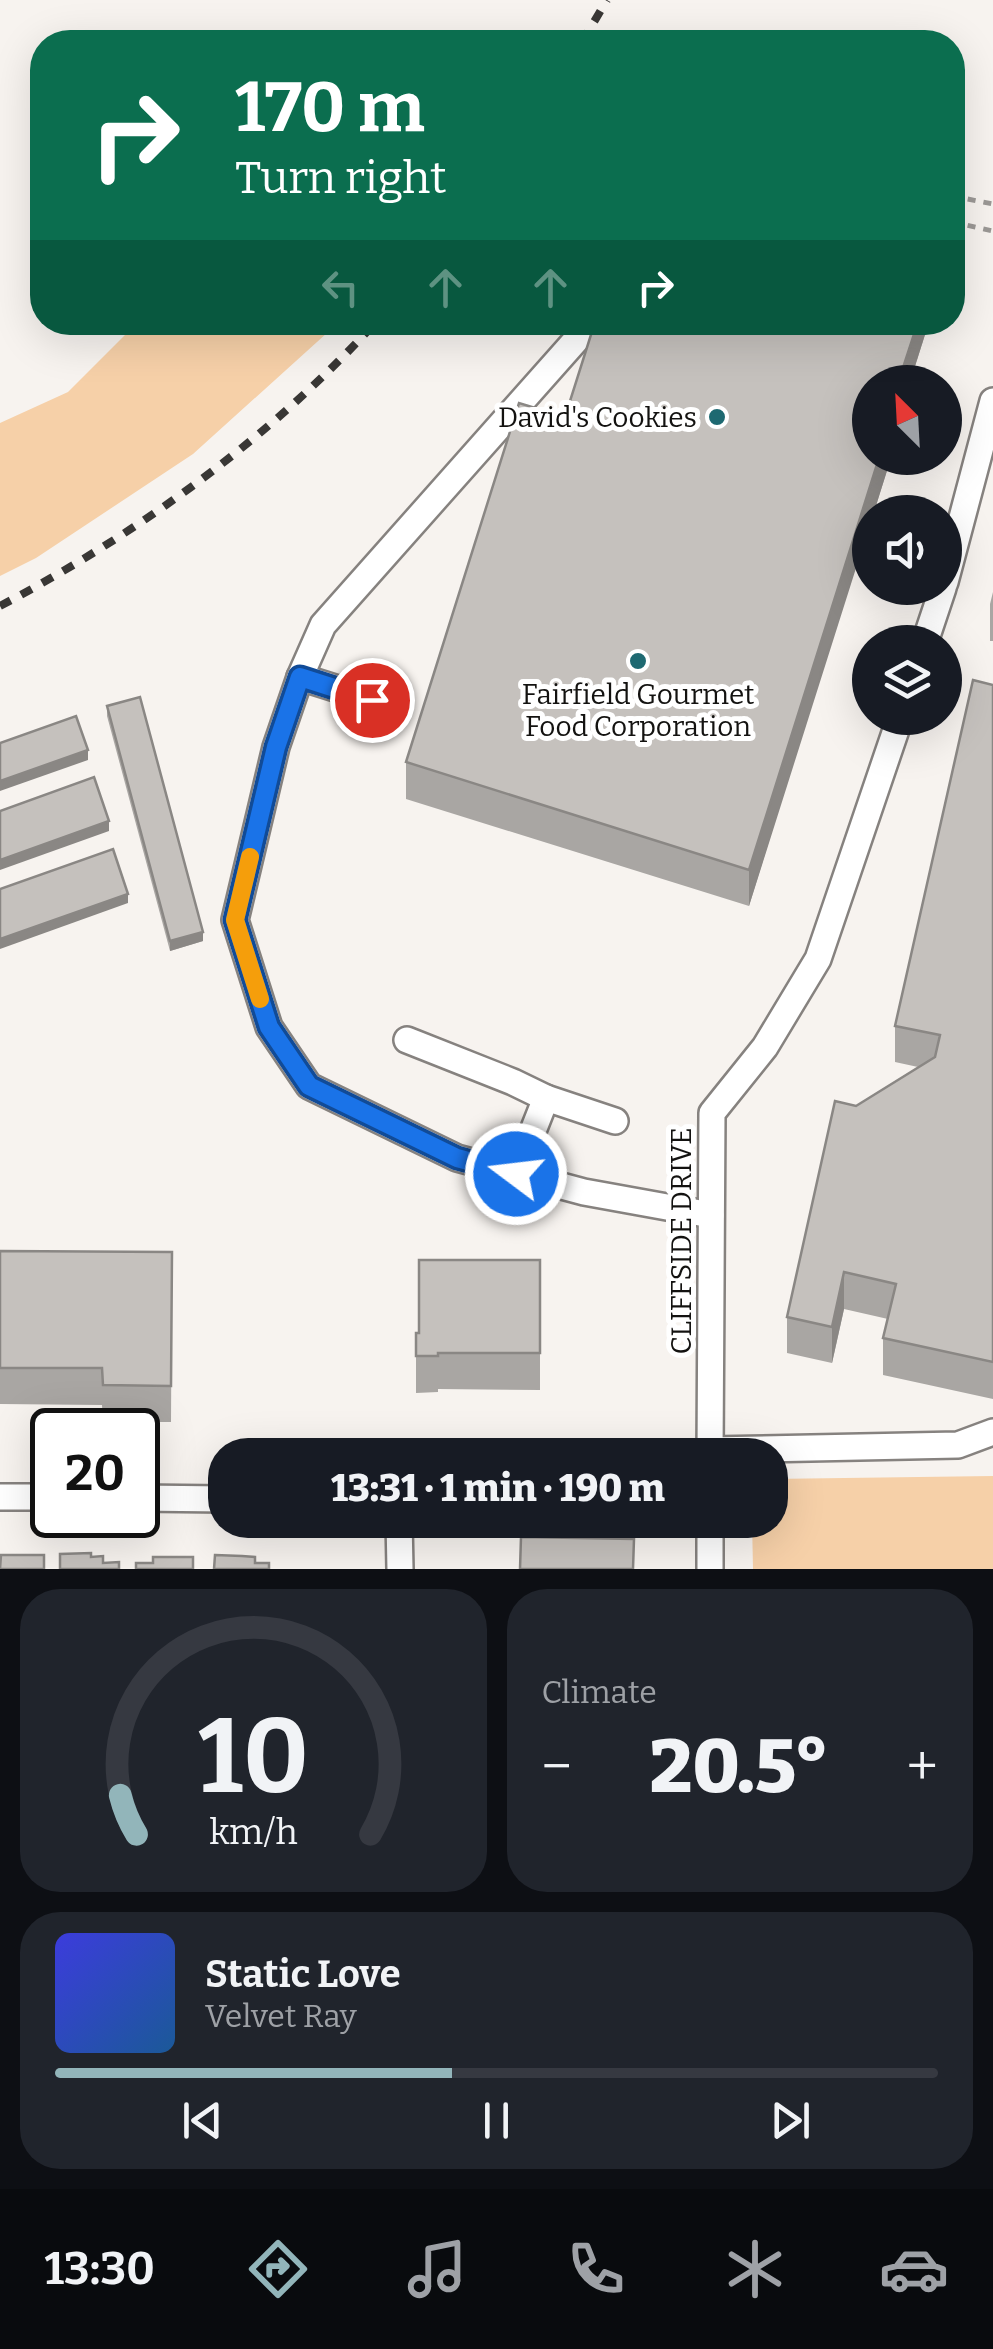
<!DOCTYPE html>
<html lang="en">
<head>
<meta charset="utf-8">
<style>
	body { margin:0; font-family:Bitter,serif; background:#20242c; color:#f1f3f6; height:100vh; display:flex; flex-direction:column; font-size:38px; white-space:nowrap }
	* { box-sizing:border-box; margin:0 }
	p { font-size:32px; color:#9ea1a6 }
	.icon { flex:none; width:55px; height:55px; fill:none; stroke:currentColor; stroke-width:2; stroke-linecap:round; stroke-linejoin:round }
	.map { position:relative; height:1569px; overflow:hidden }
	.side { display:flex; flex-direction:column; gap:20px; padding:20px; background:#0d0f14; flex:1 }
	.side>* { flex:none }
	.guide { position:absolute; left:30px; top:30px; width:935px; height:305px; border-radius:40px; box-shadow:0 10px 40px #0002; background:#0b6e4f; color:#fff; overflow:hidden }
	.needle { width:65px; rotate:336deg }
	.tools { position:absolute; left:852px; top:365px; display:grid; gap:20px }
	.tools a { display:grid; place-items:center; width:110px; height:110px; border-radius:50%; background:#171b24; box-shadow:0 10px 40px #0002; font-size:50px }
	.speed { position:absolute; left:30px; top:1408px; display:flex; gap:20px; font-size:50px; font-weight:700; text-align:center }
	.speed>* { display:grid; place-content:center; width:130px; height:130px; border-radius:50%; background:#171b24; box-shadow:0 10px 40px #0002; line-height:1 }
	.speed .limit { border:5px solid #111; border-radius:15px; background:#fff; color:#111 }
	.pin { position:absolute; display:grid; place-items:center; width:85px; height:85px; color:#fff; margin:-42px; border:5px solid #fff; border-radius:50%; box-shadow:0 2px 10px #0007 }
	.me { position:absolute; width:110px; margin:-55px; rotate:285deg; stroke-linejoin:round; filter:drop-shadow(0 0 8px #0008) }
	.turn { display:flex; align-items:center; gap:35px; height:210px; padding:0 40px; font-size:45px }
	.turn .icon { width:130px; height:130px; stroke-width:2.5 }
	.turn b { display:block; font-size:70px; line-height:85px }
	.lanes { display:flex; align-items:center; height:95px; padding:0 40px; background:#0003; justify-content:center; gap:50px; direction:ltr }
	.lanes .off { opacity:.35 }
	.big { font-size:75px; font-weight:800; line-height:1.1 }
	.side .widget { flex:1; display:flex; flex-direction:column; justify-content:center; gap:15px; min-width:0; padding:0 35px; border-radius:40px; background:#20242c }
	.side .dial { align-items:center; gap:0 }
	.dial svg { height:260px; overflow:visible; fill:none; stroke:#363941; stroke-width:7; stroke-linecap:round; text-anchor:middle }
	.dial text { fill:#f1f3f6; stroke:none }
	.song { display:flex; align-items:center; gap:30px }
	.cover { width:120px; height:120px; border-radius:15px; background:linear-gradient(135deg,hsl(240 70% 55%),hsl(210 70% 35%)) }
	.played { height:10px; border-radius:5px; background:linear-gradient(90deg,#92b5ba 45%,#363941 45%) }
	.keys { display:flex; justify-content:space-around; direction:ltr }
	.heat { display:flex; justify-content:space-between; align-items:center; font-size:55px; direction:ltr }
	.side .tiles { flex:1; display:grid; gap:20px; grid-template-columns:1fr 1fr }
	.widget:last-child { grid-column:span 2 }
	.trip { position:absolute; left:208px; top:1438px; width:580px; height:100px; border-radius:40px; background:#171b24; box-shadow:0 10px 40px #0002; font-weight:800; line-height:100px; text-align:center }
	.dock { display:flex; height:160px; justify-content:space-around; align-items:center; background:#090b0e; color:#9ea1a6 }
	.dock .icon { width:70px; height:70px }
	.dock .current { color:#92b5ba }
	.dock b { font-size:45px; color:#f1f3f6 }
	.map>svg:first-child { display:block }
	.green { fill:#f6d0a8 }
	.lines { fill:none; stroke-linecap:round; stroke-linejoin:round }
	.minor-casing { stroke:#86827f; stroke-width:30 }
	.path { stroke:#9b9895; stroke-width:5; stroke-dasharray:8 8; stroke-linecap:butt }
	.minor { stroke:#fff; stroke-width:25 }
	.rail { stroke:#393735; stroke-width:8; stroke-dasharray:12 12; stroke-linecap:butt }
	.wall { fill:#a9a6a3 }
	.shaded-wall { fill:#8a8784 }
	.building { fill:#c5c1bd; stroke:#8a8784; stroke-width:2.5 }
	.route-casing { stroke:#114b97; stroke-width:25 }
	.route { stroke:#1a73e8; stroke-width:18 }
	.slow { stroke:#f59e0b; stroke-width:18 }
	.poi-dot { fill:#1e6971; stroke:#fff; stroke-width:4 }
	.labels { text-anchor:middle; stroke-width:10; stroke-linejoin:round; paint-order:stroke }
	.poi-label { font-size:28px; fill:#131210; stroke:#fff; text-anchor:end }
	.street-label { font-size:28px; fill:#131210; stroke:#fff }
</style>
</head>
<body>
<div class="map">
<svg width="993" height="1569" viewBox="0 0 993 1569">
	<rect width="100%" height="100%" fill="#f7f3ef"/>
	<g class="green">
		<path d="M 137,323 L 338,323 L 193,454 L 36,558 L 0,576 L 0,423 L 68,392 Z"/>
		<path d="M 993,1476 L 993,1569 L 753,1569 L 752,1520 L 770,1520 L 770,1479 Z"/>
	</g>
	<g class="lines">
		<g class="minor-casing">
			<g id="minor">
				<path d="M 592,322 L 323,625 L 300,677 L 276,747 L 235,920 L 269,1027 L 309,1086 L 457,1158 L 584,1192 L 711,1215"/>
				<path d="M 945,582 L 993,401"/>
				<path d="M 925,642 L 943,588"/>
				<path d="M 300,677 L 373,700"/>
				<path d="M 407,1040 L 513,1082 L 546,1098"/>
				<path d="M 516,1174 L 546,1098 L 615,1121"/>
				<path d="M 710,1450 L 958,1445 L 993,1432"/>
				<path d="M 710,1455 L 712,1113 L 765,1047 L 818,959 L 900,718"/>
				<path d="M 0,1497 L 52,1497"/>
				<path d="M 138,1498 L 225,1499"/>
				<path d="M 399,1520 L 400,1569"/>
				<path d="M 710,1569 L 710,1520"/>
			</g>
		</g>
		<g class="path">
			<path d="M 952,196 L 993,204"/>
			<path d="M 952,222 L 993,231"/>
		</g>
		<use href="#minor" class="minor"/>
		<g class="rail">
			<path d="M 582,42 L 607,0"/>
			<path d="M 0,606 C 139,533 270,438 376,322"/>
		</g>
	</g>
	<g class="wall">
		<path d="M 748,322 L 929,322 L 910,382 L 870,458 L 891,458 L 874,512 L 870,512 L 749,906 L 406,799 L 406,762 L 565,417 L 745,330 Z"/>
		<path d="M 993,592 L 993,641 L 990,641 L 990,604 Z"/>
		<path d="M 993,685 L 993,1399 L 883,1375 L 883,1338 L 888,1319 L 844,1309 L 832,1363 L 787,1353 L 787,1317 L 856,1106 L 918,1067 L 895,1062 L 895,1026 Z"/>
		<path d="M 107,706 L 203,941 L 170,951 L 107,716 Z"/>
		<path d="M 0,1251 L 172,1252 L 171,1422 L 103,1422 L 102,1405 L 0,1404 Z"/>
		<path d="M 540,1260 L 540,1390 L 438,1389 L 438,1392 L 416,1393 L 416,1333 Z"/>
	</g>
	<g class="shaded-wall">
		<path d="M 918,322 L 929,322 L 910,382 L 899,382 Z"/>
		<path d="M 879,458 L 891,458 L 874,512 L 870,512 L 870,524 L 749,906 L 749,870 Z"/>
		<path d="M 88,750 L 88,760 L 0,791 L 0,781 Z"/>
		<path d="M 109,821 L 109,831 L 0,870 L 0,860 Z"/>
		<path d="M 128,894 L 128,903 L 0,949 L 0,939 Z"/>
		<path d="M 203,932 L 203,941 L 170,951 L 170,941 Z"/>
		<path d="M 844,1272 L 844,1309 L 832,1363 L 832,1327 Z"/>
	</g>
	<g class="building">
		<path d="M 595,322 L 720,322 L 745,330 L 748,322 L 918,322 L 899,380 L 904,381 L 903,382 L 870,382 L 870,458 L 879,458 L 749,870 L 406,762 L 519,403 L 565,417 Z"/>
		<path d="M 973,680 L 993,685 L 993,1362 L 883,1338 L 896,1284 L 844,1272 L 832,1327 L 787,1317 L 835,1101 L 856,1106 L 935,1057 L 940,1035 L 895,1026 Z"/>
		<path d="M 140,697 L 203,932 L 170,941 L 107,706 Z"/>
		<path d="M 76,716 L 88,750 L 0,781 L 0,743 Z"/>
		<path d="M 94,777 L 109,821 L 0,860 L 0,811 Z"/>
		<path d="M 113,849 L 128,894 L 0,939 L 0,889 Z"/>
		<path d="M 0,1251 L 172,1252 L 171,1386 L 103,1385 L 102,1368 L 0,1368 Z"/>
		<path d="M 419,1260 L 540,1260 L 540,1353 L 438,1353 L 438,1356 L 416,1356 L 416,1333 L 419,1333 Z"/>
		<path d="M 521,1537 L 634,1539 L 633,1569 L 520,1569 Z"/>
		<path d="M 91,1553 L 91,1557 L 103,1556 L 103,1563 L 119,1562 L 119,1569 L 60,1569 L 60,1554 Z"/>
		<path d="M 1,1555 L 44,1555 L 44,1569 L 0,1569 Z"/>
		<path d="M 215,1555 L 242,1556 L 255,1557 L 255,1563 L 269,1563 L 269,1569 L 214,1569 Z"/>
		<path d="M 153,1557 L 193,1557 L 193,1569 L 136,1569 L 136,1563 L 153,1563 Z"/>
	</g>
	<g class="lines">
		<g class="route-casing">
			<path id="route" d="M 372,700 L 300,677 L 276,747 L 235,920 L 269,1027 L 309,1086 L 457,1158 L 516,1174"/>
		</g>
		<use href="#route" class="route"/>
		<path class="slow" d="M 250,857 L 235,920 L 260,999"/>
	</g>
	<g class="poi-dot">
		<circle cx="717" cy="417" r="10"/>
		<circle cx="638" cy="661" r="10"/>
	</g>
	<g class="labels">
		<g class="poi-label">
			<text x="697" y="427">David's Cookies</text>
			<text x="638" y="704" text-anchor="middle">Fairfield Gourmet<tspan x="638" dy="32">Food Corporation</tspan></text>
		</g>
		<g class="street-label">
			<text transform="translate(681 1241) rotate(-90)" y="10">CLIFFSIDE DRIVE</text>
		</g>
	</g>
</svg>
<div class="tools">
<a><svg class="needle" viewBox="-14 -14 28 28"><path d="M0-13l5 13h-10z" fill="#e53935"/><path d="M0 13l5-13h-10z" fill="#9ea1a6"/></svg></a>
<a><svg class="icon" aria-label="sound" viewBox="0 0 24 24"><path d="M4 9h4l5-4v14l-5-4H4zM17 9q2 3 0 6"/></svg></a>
<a><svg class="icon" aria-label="layers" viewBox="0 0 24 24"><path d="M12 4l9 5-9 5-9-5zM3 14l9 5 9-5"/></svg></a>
</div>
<div class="speed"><div class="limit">20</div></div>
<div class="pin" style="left:372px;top:700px;background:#d93025"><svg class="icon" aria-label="arrive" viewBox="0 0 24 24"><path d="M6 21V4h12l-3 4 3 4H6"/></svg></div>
<svg class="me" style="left:516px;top:1174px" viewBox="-20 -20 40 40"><circle r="17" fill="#1a73e8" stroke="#fff" stroke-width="3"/><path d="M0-11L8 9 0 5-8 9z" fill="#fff"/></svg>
<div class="trip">13:31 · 1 min · 190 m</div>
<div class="guide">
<div class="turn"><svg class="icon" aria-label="right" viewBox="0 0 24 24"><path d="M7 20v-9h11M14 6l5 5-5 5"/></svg><div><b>170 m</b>Turn right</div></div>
<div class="lanes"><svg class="icon off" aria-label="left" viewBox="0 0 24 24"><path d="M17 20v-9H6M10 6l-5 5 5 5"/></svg><svg class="icon off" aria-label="ahead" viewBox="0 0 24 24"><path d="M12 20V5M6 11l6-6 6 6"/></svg><svg class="icon off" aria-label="ahead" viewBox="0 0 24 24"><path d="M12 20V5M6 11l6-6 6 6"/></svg><svg class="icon" aria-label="right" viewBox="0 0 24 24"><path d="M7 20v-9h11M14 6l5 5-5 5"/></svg></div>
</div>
</div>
<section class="side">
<div class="tiles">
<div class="widget dial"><svg viewBox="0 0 100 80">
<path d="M14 69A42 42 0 1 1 86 69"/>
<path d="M14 69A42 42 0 0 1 9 57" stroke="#92b5ba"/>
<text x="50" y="56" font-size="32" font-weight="700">10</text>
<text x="50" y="72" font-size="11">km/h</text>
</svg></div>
<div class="widget"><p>Climate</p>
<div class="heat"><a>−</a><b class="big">20.5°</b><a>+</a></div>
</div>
<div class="widget">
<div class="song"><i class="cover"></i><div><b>Static Love</b><p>Velvet Ray</p></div></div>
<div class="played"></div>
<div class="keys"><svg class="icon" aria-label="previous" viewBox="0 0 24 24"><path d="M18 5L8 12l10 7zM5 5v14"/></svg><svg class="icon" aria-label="pause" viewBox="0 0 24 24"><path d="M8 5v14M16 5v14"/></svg><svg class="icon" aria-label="next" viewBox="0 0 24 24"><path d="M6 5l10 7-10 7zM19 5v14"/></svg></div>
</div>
</div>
</section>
<nav class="dock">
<b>13:30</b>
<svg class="icon current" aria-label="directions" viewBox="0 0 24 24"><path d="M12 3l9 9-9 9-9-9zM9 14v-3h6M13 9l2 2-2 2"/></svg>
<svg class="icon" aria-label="music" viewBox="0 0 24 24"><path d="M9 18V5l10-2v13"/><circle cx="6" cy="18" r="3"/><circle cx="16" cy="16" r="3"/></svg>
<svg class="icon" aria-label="phone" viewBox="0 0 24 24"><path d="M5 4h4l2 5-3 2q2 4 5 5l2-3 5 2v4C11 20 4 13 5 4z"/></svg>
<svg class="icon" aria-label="climate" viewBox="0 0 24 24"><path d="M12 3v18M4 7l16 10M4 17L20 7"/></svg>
<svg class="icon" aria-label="car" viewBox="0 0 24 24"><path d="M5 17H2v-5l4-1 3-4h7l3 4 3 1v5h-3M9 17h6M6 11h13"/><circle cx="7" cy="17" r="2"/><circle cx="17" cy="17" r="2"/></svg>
</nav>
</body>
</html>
